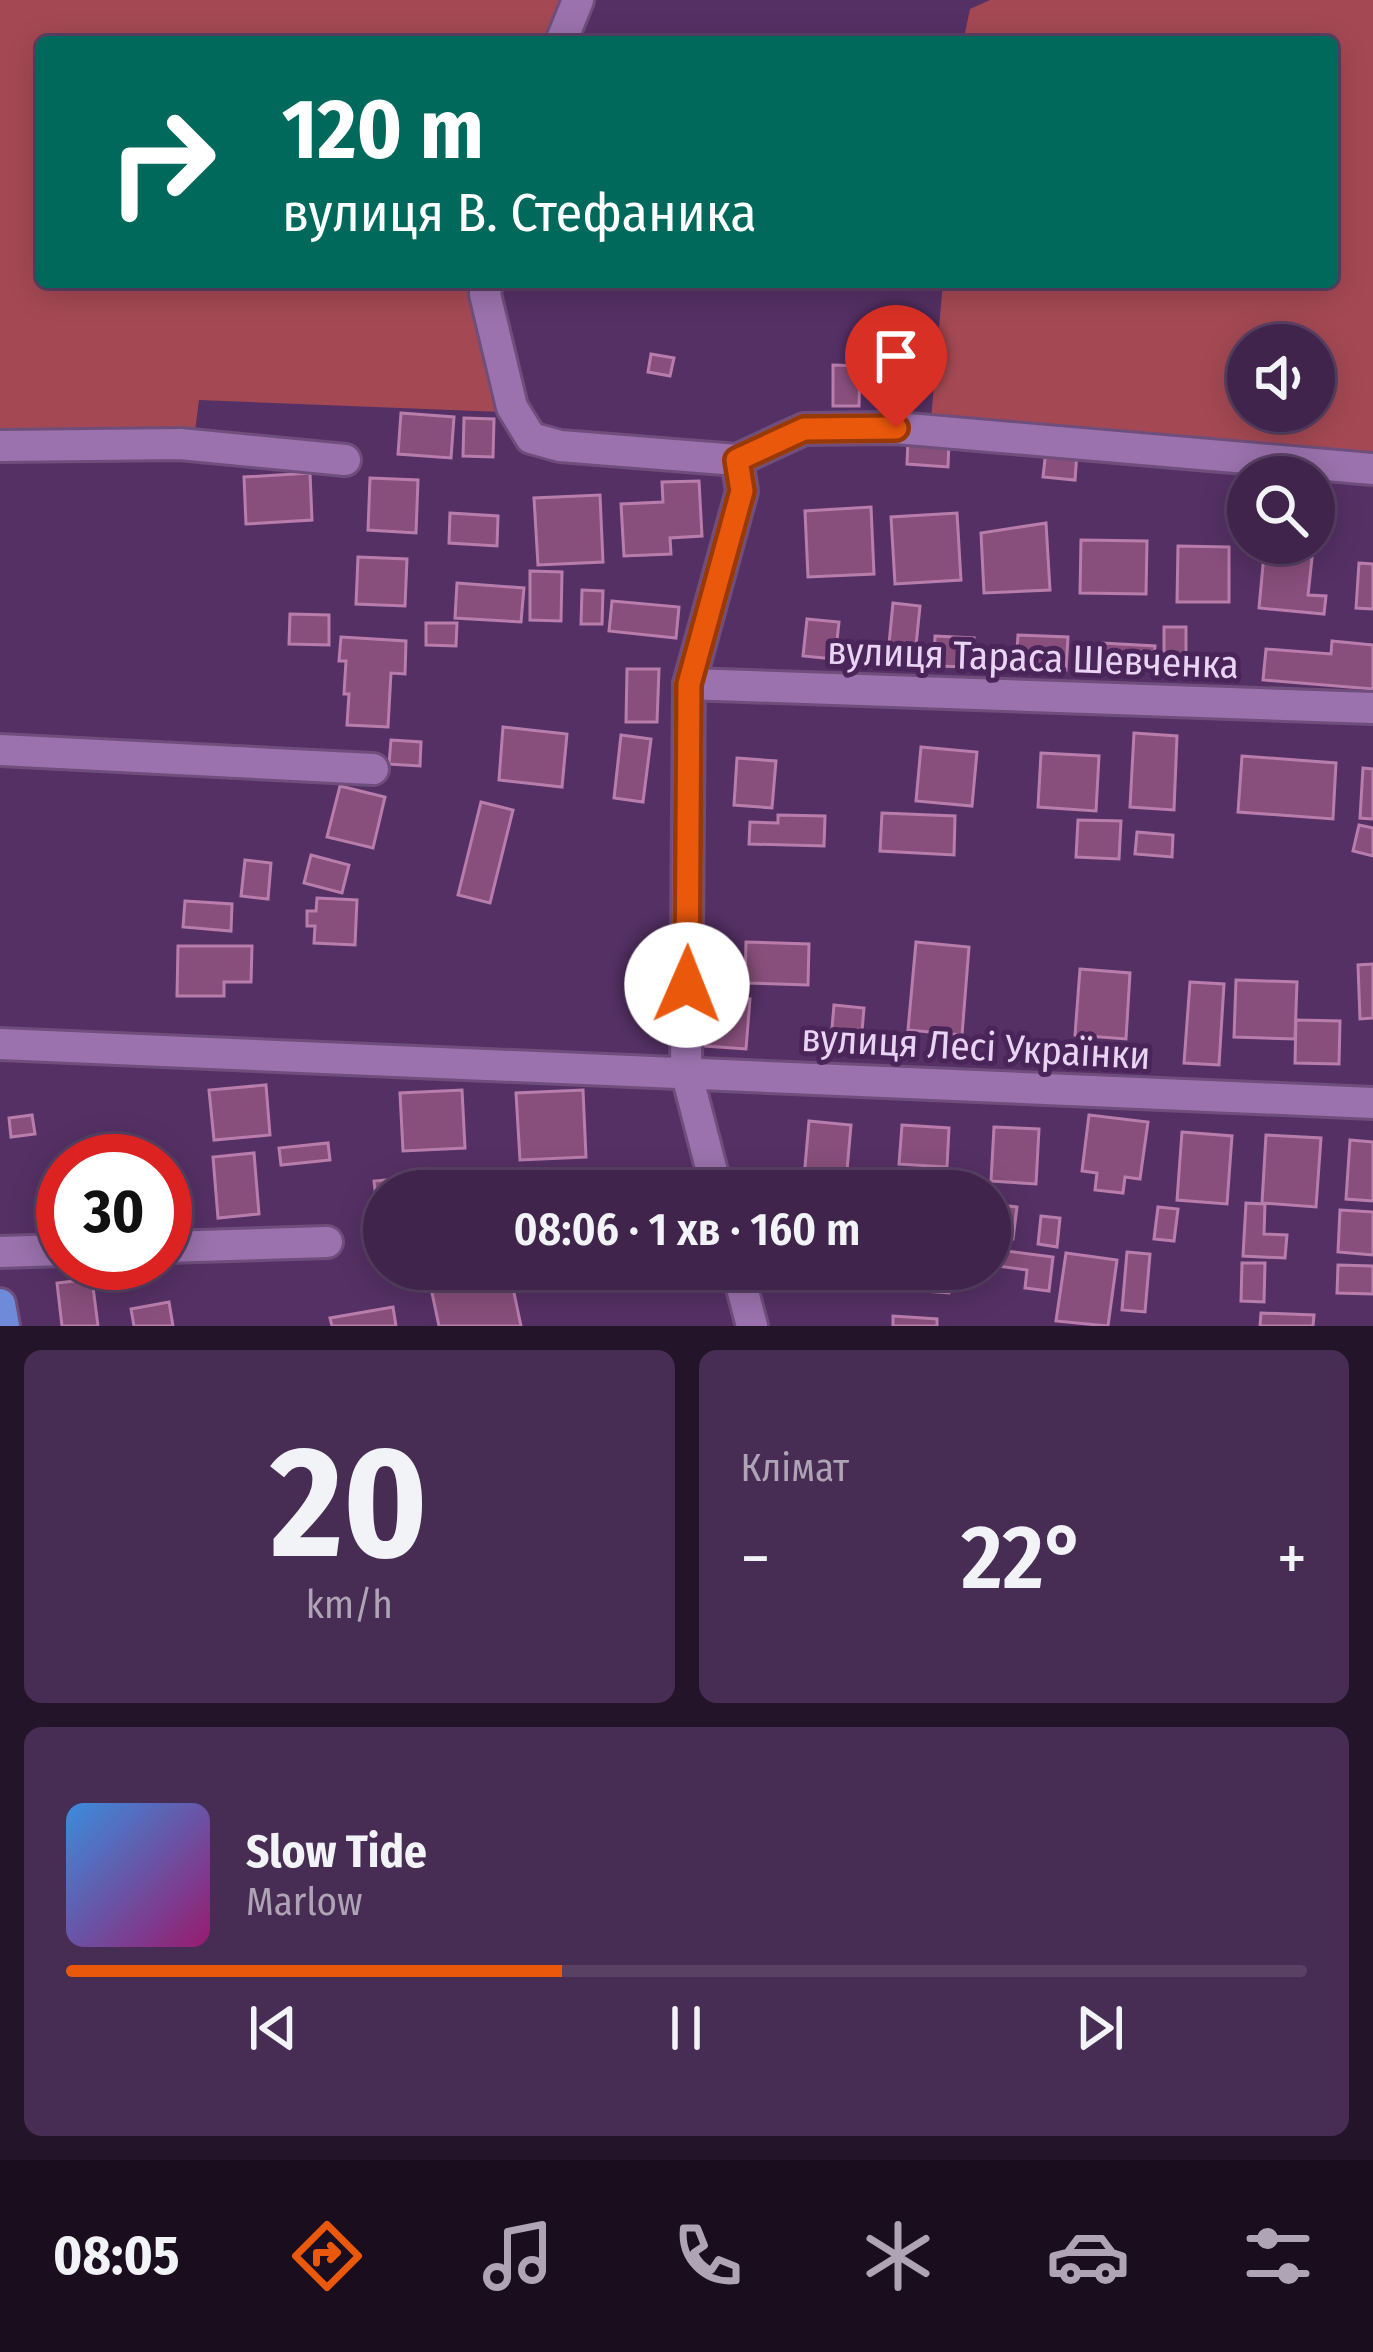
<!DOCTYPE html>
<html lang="uk">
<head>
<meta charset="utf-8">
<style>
	body { margin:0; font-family:"Fira Sans Condensed",sans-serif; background:#472c53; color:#f1f3f6; height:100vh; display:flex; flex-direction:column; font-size:45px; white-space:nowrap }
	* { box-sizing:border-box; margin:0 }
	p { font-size:39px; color:#aea4b5 }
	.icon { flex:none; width:66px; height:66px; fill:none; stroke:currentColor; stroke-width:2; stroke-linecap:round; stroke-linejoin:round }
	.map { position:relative; height:1326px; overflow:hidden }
	.panel { display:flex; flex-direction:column; gap:24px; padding:24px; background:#23142a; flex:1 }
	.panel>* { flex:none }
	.top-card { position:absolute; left:36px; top:36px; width:1302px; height:252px; border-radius:12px; box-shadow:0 6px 30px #0003,0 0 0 3px #594164; background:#00695c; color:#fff; overflow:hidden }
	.tools { position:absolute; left:1227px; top:324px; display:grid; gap:24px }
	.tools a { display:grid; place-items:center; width:108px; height:108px; border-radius:50%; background:#40244c; box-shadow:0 6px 30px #0003,0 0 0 3px #594164; font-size:60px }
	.speed { position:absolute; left:36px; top:1134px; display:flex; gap:24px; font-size:60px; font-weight:700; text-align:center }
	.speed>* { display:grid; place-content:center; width:156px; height:156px; border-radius:50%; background:#40244c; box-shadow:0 6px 30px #0003,0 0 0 3px #594164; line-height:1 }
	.speed .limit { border:18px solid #d22; background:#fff; color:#111 }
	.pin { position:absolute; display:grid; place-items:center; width:102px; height:102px; color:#fff; margin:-123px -51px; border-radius:50% 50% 50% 0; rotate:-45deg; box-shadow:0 0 12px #0007 }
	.pin .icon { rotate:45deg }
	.me { position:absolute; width:132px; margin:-66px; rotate:1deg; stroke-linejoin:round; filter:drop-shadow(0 0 9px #0008) }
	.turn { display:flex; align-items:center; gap:42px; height:252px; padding:0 48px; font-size:54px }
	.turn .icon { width:156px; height:156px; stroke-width:2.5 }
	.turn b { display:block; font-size:84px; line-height:102px }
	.big { font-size:90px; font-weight:600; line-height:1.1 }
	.panel .card { flex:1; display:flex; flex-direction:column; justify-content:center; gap:18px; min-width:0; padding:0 42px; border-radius:18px; background:#472c53 }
	.panel .dial { align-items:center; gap:0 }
	.dial b { font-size:156px; line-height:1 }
	.song { display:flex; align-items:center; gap:36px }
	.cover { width:144px; height:144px; border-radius:18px; background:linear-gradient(135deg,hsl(210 70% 55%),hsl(320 70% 35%)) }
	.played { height:12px; border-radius:6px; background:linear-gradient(90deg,#ea580c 40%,#594164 40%) }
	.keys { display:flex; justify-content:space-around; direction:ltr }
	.heat { display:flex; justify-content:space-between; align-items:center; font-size:66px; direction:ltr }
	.panel .tiles { flex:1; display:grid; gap:24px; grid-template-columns:1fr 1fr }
	.card:last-child { grid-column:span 2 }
	.trip { position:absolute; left:363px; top:1170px; width:648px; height:120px; border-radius:60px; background:#40244c; box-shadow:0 6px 30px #0003,0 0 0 3px #594164; font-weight:600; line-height:120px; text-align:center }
	.menu { display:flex; height:192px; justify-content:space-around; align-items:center; background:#1a0e1e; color:#aea4b5 }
	.menu .icon { width:84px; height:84px }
	.menu .active { color:#ea580c }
	.menu b { font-size:54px; color:#f1f3f6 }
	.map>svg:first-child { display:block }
	.green { fill:#a44954; fill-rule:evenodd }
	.building { fill:#884f7c; stroke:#b97dac; stroke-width:3 }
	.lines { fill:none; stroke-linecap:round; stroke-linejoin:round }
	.minor-casing { stroke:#6f4e7c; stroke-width:36 }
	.major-casing { stroke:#6f4e7c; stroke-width:36 }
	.minor { stroke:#9b72ad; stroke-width:30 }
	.major { stroke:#6f8ad8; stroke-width:30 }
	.route-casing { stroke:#983908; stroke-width:30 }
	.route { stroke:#ea580c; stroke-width:21 }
	.labels { text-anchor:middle; stroke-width:10; stroke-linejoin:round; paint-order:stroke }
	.street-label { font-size:39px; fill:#ead4f4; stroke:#4a255a }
</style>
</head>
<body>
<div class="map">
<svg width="1373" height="1326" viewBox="0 0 1373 1326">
	<rect width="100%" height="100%" fill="#553065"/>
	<g class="green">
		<path d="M 0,0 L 569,0 L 548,42 L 42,42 L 42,282 L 476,282 L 502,412 L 199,400 L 195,431 L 0,431 Z"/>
		<path d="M 990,0 L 1373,0 L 1373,456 L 931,419 L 943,282 L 1332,282 L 1332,42 L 963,42 L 970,9 ZM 1248,345 L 1314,345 L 1314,411 L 1248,411 Z"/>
	</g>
	<g class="building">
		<path d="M 651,354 L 674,358 L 670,376 L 648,372 Z"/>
		<path d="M 833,365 L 860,366 L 859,406 L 833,406 Z"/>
		<path d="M 401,413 L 454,417 L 451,458 L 398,454 Z"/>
		<path d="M 464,418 L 494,419 L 493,457 L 463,456 Z"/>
		<path d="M 908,439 L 949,441 L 948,467 L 907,464 Z"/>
		<path d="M 1046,450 L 1077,453 L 1075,480 L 1043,477 Z"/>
		<path d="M 310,473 L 312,520 L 246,524 L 244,477 Z"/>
		<path d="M 370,478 L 418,480 L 416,533 L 368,530 Z"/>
		<path d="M 699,481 L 702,536 L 670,538 L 671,554 L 624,556 L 621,504 L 663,502 L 662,482 Z"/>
		<path d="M 600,495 L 603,562 L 538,565 L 534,498 Z"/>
		<path d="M 871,507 L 874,574 L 808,577 L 805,511 Z"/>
		<path d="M 450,513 L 498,516 L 497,546 L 449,543 Z"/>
		<path d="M 957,513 L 961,580 L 895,584 L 891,517 Z"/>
		<path d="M 1046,523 L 1050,590 L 984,593 L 981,533 Z"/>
		<path d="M 1081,540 L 1147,541 L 1146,594 L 1080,593 Z"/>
		<path d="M 1178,546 L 1229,547 L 1229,602 L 1177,602 Z"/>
		<path d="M 1264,554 L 1312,558 L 1308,595 L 1326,596 L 1324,614 L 1259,608 Z"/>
		<path d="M 358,557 L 407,559 L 405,606 L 356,604 Z"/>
		<path d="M 1359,563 L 1373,564 L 1373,609 L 1356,608 Z"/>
		<path d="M 530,571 L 562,572 L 561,621 L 530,620 Z"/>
		<path d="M 457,583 L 524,588 L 521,622 L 455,618 Z"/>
		<path d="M 582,590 L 603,591 L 602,624 L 581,624 Z"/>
		<path d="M 612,601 L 679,607 L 676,638 L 609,631 Z"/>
		<path d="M 893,603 L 920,606 L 915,656 L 888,654 Z"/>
		<path d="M 290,614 L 329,615 L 329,645 L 289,644 Z"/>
		<path d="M 807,619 L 839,622 L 835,659 L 803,656 Z"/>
		<path d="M 426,623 L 457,623 L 456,646 L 426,645 Z"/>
		<path d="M 1164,627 L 1186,627 L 1186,661 L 1164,660 Z"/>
		<path d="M 1018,635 L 1068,637 L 1066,670 L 1016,667 Z"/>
		<path d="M 935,636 L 974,638 L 973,667 L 934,666 Z"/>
		<path d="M 341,637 L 406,641 L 405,674 L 391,673 L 388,727 L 347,725 L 349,694 L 344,694 L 346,661 L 339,661 Z"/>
		<path d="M 1332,641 L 1373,645 L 1373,689 L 1263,680 L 1266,649 L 1331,654 Z"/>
		<path d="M 1102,643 L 1155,646 L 1153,672 L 1101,669 Z"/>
		<path d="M 1200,660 L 1237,663 L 1236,681 L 1198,677 Z"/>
		<path d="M 627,669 L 659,669 L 657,722 L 626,722 Z"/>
		<path d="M 503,727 L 567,734 L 562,787 L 499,780 Z"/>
		<path d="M 1134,733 L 1177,736 L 1174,810 L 1130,807 Z"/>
		<path d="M 621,735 L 651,739 L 643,802 L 614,798 Z"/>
		<path d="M 391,740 L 421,742 L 420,766 L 389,764 Z"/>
		<path d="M 921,747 L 977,752 L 972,806 L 916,801 Z"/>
		<path d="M 1041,753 L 1099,756 L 1096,811 L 1038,807 Z"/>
		<path d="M 1242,756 L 1336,763 L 1333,819 L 1238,812 Z"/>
		<path d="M 737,758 L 776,761 L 772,808 L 734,805 Z"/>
		<path d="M 1363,768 L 1373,769 L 1373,819 L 1360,818 Z"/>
		<path d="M 340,786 L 385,797 L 373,848 L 327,837 Z"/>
		<path d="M 481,802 L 513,810 L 490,903 L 458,895 Z"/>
		<path d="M 882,813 L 955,816 L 954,855 L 880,851 Z"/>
		<path d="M 778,815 L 825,816 L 824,846 L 749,844 L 750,822 L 778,823 Z"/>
		<path d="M 1078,820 L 1121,821 L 1119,859 L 1076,857 Z"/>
		<path d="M 1359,825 L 1373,828 L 1373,856 L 1353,851 Z"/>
		<path d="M 1137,832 L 1173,835 L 1172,857 L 1135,854 Z"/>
		<path d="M 311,855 L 349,865 L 342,893 L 304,883 Z"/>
		<path d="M 245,860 L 271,863 L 268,899 L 241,896 Z"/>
		<path d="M 317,898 L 357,900 L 355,945 L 314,943 L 315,926 L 307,926 L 307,911 L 316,911 Z"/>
		<path d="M 185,901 L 232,904 L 231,931 L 183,927 Z"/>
		<path d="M 746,942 L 809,944 L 808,985 L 745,983 Z"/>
		<path d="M 916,942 L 969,947 L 962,1035 L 908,1030 Z"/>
		<path d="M 178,946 L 252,946 L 251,982 L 224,982 L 224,996 L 177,996 Z"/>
		<path d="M 1373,964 L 1373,1018 L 1360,1019 L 1358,965 Z"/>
		<path d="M 1080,969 L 1130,973 L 1126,1039 L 1075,1035 Z"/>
		<path d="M 1236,980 L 1297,982 L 1295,1039 L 1234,1037 Z"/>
		<path d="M 1190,982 L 1224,984 L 1219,1065 L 1184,1063 Z"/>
		<path d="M 708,996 L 750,999 L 746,1049 L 705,1046 Z"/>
		<path d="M 834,1005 L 864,1008 L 860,1054 L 830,1051 Z"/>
		<path d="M 1296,1020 L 1340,1021 L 1339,1064 L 1295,1063 Z"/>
		<path d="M 266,1085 L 270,1135 L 214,1140 L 209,1090 Z"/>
		<path d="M 462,1090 L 465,1148 L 403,1151 L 400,1093 Z"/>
		<path d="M 583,1090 L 586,1157 L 520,1160 L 516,1093 Z"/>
		<path d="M 32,1115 L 35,1134 L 11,1137 L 9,1118 Z"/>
		<path d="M 1089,1115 L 1148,1122 L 1140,1179 L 1125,1177 L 1123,1193 L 1095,1190 L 1097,1173 L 1082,1171 Z"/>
		<path d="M 809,1121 L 851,1125 L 846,1182 L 804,1178 Z"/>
		<path d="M 902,1125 L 949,1128 L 947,1167 L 899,1164 Z"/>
		<path d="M 994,1127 L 1039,1129 L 1036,1184 L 991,1181 Z"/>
		<path d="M 1182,1132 L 1232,1136 L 1227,1204 L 1177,1200 Z"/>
		<path d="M 1266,1135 L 1321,1138 L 1316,1207 L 1262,1203 Z"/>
		<path d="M 1350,1140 L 1373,1142 L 1373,1201 L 1346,1199 Z"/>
		<path d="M 328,1143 L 330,1160 L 281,1165 L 279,1148 Z"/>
		<path d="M 254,1153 L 259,1214 L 218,1218 L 213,1157 Z"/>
		<path d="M 418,1177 L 419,1191 L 384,1191 L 384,1208 L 377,1208 L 374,1181 Z"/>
		<path d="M 1246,1203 L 1265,1204 L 1264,1234 L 1287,1235 L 1285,1258 L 1243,1256 Z"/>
		<path d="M 990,1204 L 1017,1207 L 1013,1239 L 990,1236 Z"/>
		<path d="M 1158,1207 L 1178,1209 L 1174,1241 L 1154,1239 Z"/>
		<path d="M 1340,1210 L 1373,1212 L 1373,1255 L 1338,1252 Z"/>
		<path d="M 1041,1216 L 1060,1218 L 1057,1247 L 1038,1244 Z"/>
		<path d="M 991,1249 L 1053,1257 L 1049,1291 L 1025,1288 L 1027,1270 L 990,1265 Z"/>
		<path d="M 1127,1252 L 1150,1254 L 1145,1312 L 1122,1310 Z"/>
		<path d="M 1066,1253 L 1117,1260 L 1108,1326 L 1056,1321 Z"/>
		<path d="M 1242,1263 L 1265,1263 L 1264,1302 L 1241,1301 Z"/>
		<path d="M 1338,1265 L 1373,1266 L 1373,1294 L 1337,1293 Z"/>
		<path d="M 427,1269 L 509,1269 L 521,1326 L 439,1326 Z"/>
		<path d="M 912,1269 L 951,1269 L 949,1293 L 911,1290 Z"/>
		<path d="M 92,1279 L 98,1326 L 62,1326 L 57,1283 Z"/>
		<path d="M 169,1302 L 173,1326 L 134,1326 L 131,1309 Z"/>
		<path d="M 393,1307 L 396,1326 L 332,1326 L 330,1318 Z"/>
		<path d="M 1261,1313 L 1314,1315 L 1313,1326 L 1260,1326 Z"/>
		<path d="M 893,1316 L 937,1319 L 937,1326 L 893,1326 Z"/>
	</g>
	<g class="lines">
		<g class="minor-casing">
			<g id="minor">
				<path d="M 561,42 L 578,0"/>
				<path d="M 487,282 L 485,294 L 512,407 L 531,438 L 560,446 L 737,460 L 804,429 L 896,428 L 1373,469"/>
				<path d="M 0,446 L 180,444 L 345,460"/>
				<path d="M 689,684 L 1373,708"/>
				<path d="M 0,750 L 373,769"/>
				<path d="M 0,1044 L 1373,1103"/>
				<path d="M 717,1191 L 686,1071 L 689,684 L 742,491 L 737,460"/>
				<path d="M 165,1247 L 327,1242"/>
				<path d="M 0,1252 L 63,1250"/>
				<path d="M 737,1269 L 752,1326"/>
			</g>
		</g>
		<g class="major-casing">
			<path id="major" d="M 0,1304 L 4,1326"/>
		</g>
		<use href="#minor" class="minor"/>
		<use href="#major" class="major"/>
	</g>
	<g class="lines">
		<g class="route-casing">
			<path id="route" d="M 687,985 L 689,684 L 742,491 L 737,460 L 804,429 L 896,428"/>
		</g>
		<use href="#route" class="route"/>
	</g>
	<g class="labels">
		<g class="street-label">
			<text transform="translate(1033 657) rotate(2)" y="14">вулиця Тараса Шевченка</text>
			<text transform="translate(976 1046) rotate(3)" y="14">вулиця Лесі Українки</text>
		</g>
	</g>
</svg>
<div class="tools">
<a><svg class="icon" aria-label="sound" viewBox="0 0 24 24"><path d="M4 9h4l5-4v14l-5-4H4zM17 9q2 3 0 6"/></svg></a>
<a><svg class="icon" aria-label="search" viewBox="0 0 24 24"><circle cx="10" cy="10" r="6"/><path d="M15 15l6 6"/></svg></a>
</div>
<div class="speed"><div class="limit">30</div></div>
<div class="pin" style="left:896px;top:428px;background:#d93025"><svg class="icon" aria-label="arrive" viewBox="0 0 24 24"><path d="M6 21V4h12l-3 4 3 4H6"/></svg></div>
<svg class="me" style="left:687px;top:985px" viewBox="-20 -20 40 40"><circle r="19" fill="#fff"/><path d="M0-13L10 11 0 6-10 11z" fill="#ea580c"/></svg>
<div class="trip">08:06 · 1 хв · 160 m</div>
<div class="top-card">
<div class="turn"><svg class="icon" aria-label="right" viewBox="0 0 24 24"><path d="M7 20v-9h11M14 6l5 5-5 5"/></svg><div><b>120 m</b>вулиця В. Стефаника</div></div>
</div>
</div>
<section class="panel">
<div class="tiles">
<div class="card dial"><b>20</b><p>km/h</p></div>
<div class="card"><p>Клімат</p>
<div class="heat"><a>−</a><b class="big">22°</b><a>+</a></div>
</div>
<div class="card">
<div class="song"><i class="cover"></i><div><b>Slow Tide</b><p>Marlow</p></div></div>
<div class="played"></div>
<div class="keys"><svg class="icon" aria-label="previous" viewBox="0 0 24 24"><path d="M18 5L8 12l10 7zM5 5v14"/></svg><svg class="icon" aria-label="pause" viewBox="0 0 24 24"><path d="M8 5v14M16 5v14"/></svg><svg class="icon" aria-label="next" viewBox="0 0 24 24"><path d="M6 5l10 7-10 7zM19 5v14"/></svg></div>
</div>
</div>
</section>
<nav class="menu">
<b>08:05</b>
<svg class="icon active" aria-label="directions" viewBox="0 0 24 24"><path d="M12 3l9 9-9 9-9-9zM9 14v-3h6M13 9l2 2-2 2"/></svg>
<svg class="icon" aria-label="music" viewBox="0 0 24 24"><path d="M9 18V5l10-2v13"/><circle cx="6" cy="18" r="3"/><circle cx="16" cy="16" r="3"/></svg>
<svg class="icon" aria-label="phone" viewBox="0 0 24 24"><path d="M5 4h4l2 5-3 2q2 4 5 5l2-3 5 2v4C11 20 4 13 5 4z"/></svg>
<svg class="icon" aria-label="climate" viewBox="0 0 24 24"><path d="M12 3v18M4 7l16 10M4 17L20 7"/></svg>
<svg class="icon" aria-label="car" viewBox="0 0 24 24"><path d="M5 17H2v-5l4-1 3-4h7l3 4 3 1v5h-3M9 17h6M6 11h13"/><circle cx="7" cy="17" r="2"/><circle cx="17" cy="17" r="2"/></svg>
<svg class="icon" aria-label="filters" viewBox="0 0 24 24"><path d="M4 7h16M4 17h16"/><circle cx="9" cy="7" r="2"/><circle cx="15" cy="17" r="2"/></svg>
</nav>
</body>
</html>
